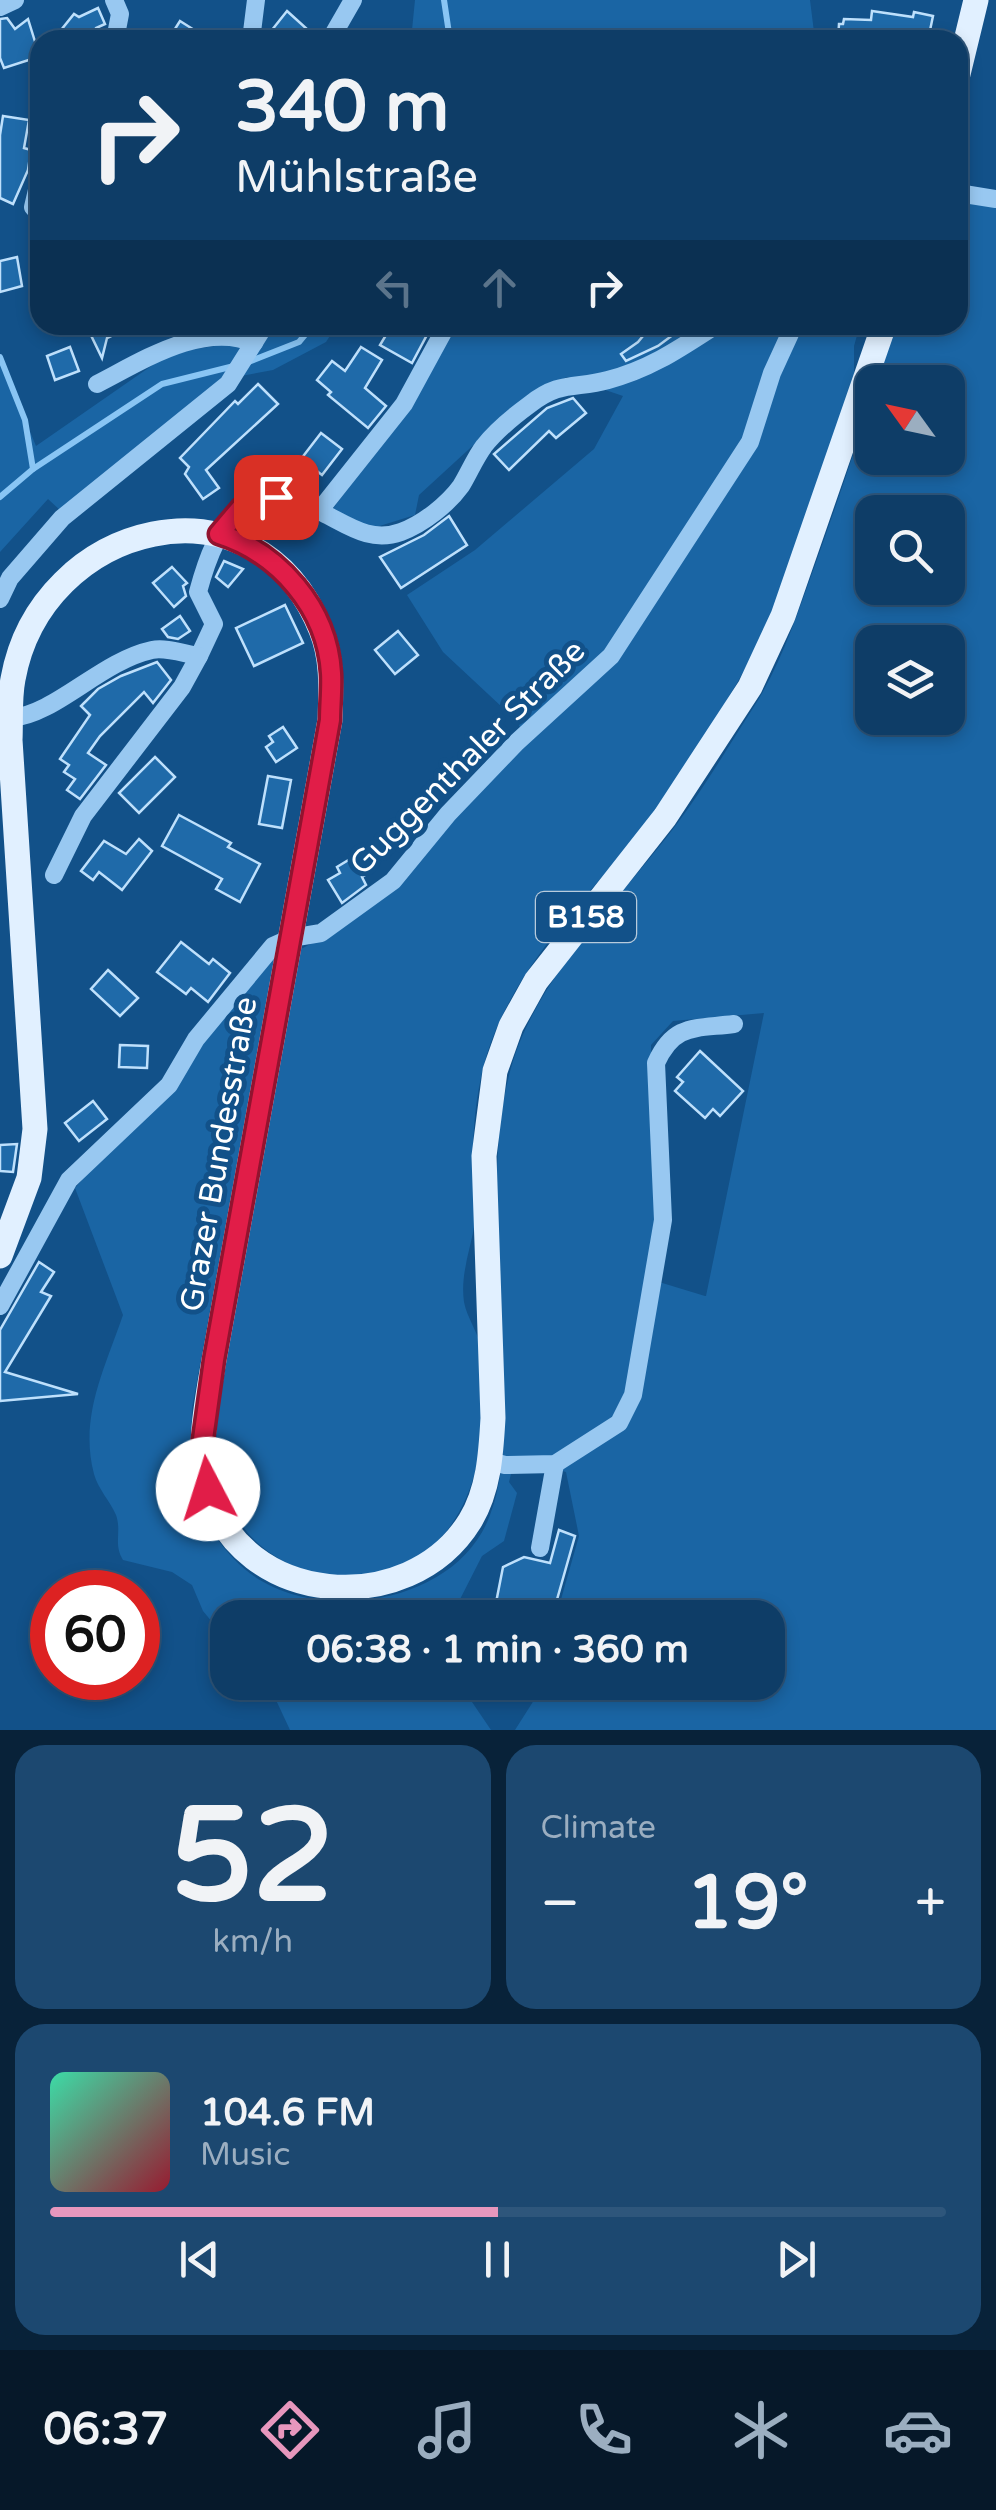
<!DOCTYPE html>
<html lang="en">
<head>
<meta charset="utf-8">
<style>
	body { margin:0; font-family:"Varela Round",sans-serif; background:#1c4870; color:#f1f3f6; height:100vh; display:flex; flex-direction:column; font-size:38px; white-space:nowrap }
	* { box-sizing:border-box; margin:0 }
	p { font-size:32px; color:#9baec0 }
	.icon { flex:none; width:55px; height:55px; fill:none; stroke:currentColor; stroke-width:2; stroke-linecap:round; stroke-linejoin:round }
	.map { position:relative; height:1730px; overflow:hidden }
	.details { display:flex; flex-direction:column; gap:15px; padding:15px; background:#082239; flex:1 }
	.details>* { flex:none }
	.top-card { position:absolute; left:30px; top:30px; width:938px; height:305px; border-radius:30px; box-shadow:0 5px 15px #0003,0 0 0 2px #2e567b; background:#0e3d67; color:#f1f3f6; overflow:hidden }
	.needle { width:65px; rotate:303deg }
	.tools { position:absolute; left:855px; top:365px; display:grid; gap:20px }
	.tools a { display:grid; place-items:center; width:110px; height:110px; border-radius:20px; background:#0e3d67; box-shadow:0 5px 15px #0003,0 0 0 2px #2e567b; font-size:50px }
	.speed { position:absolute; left:30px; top:1570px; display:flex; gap:20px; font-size:50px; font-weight:700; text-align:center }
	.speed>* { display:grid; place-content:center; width:130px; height:130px; border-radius:50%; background:#0e3d67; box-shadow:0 5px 15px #0003,0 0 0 2px #2e567b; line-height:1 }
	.speed .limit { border:15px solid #d22; background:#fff; color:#111 }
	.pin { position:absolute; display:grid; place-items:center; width:85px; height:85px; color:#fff; margin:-42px; border-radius:20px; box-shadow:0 5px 15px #0006 }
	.me { position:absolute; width:110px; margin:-55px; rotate:355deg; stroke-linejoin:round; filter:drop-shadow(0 0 8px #0008) }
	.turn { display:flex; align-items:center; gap:35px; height:210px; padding:0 40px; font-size:45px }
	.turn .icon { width:130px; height:130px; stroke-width:2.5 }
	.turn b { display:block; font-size:70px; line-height:85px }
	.lanes { display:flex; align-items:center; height:95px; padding:0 40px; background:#0003; justify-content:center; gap:50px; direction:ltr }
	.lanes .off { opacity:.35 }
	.big { font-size:75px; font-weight:700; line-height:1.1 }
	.details .card { flex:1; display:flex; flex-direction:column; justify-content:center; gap:15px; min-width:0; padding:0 35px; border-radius:30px; background:#1c4870 }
	.details .dial { align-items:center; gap:0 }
	.dial b { font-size:130px; line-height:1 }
	.song { display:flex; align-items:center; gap:30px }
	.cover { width:120px; height:120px; border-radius:15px; background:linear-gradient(135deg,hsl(160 70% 55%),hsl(350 70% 35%)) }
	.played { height:10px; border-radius:5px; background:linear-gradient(90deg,#e797bd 50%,#2e567b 50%) }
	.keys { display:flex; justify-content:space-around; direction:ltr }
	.heat { display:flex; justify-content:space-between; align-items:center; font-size:55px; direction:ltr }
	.details .tiles { flex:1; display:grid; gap:15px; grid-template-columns:1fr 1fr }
	.card:last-child { grid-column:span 2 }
	.trip { position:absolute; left:210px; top:1600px; width:575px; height:100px; border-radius:30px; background:#0e3d67; box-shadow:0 5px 15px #0003,0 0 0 2px #2e567b; font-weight:700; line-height:100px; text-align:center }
	.tab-bar { display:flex; height:160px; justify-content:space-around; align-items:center; background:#061829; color:#9baec0 }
	.tab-bar .icon { width:70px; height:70px }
	.tab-bar .current { color:#e797bd }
	.tab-bar b { font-size:45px; color:#f1f3f6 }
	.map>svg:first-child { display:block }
	.green { fill:#1a65a4; fill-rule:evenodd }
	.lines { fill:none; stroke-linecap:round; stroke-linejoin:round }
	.stream { stroke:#89c5f4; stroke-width:6 }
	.building { fill:#1f6aa9; stroke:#bee0fc; stroke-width:2.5 }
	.minor { stroke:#98c8f1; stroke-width:18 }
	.major { stroke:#e1f0ff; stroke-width:25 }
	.route-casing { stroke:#92132f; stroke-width:25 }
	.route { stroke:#e11d48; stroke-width:18 }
	.labels { text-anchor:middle; stroke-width:10; stroke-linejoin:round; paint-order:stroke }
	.shield { fill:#125189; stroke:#b8cbdc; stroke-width:2.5 }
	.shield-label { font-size:30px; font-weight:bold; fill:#fff }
	.street-label { font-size:32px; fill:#fff; stroke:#125189 }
</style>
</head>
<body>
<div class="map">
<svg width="996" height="1730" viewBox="0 0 996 1730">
	<rect width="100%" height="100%" fill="#125189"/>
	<g class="green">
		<path d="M 415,0 L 810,0 L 815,40 L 411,40 Z"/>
		<path d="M 958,198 L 996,204 L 996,1730 L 515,1730 L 536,1697 L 532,1683 L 768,1682 L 768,1618 L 556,1617 L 579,1536 L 566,1472 L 515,1458 L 509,1482 L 517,1493 L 504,1541 L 482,1556 L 451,1617 L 228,1618 L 227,1640 L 203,1611 L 192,1585 L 172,1572 L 123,1560 C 113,1544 122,1532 116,1515 C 110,1501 98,1489 94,1474 C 79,1417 105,1368 123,1315 L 75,1188 L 275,956 L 192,1408 C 190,1470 188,1510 233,1558 C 266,1594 317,1605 364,1600 C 417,1595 471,1567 490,1515 C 507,1471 504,1419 502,1372 C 500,1276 483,1134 519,1044 C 553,960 622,897 676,825 C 705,787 729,745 755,705 C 782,662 798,612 815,565 C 835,509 854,453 872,396 L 872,458 L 948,458 L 948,382 L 877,382 L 895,325 L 958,325 ZM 872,512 L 948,512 L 948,588 L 872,588 ZM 872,642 L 948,642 L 948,718 L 872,718 ZM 764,1013 L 706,1296 L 705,1296 L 659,1282 L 655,1250 L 651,1045 L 673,1021 Z"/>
		<path d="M 275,325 L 337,325 L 326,342 L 273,370 L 230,378 L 62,512 L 48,499 L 0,552 L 0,360 L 36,446 L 170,353 L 266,338 Z"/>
		<path d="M 456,325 L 860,325 L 854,346 L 854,382 C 817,487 788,603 728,698 C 706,734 684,773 659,808 C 597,890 509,965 483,1068 C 475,1102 472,1138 473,1173 C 473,1189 477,1206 475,1222 C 471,1248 460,1274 464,1302 C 467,1318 478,1332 481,1348 C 483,1361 481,1375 482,1388 C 483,1438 480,1485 449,1528 C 400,1595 285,1592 239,1521 C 217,1487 215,1451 217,1412 L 301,949 L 329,934 L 526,740 L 517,721 L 443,652 L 407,595 L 475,550 L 594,449 L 623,396 L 567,377 L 528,395 L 419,495 L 415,515 L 373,528 L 331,511 L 410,406 Z"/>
		<path d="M 268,1683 L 478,1683 L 472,1702 L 491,1730 L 290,1730 Z"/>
	</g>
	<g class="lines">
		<g class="stream">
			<path d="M 444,0 L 450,40"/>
			<path d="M 0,357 L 25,420 L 33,469"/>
			<path d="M 246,363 L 299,342 L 313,325"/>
			<path d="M 0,497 L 33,469 L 162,384 L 234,366"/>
		</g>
	</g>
	<g class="building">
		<path d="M 98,8 L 105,24 L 96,28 L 87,40 L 53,40 L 74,14 L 79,17 Z"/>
		<path d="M 287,11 L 318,39 L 318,40 L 264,40 Z"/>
		<path d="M 872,11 L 913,17 L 914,12 L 933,16 L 928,40 L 838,40 L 839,24 L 843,24 L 844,19 L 871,20 Z"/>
		<path d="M 7,18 L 15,29 L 28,19 L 37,48 L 35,58 L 4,68 L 0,58 L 0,19 Z"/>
		<path d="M 180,21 L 210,40 L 168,40 Z"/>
		<path d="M 3,116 L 29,120 L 24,148 L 31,150 L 28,170 L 13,204 L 0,198 L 0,135 Z"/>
		<path d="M 17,257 L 22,286 L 0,292 L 0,261 Z"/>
		<path d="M 86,325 L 134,325 L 107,338 L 102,358 Z"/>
		<path d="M 392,325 L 413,325 L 428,333 L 412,363 L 380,345 Z"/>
		<path d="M 652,325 L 670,337 L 658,346 L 626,361 L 621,354 L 638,342 Z"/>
		<path d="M 70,347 L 79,371 L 55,380 L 47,356 Z"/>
		<path d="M 361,347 L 382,360 L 365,388 L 386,406 L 368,428 L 328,395 L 331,392 L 317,380 L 332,361 L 345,371 Z"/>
		<path d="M 258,384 L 278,404 L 206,470 L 219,488 L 203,499 L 185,474 L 189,467 L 180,458 L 235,401 L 238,404 Z"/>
		<path d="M 573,398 L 586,413 L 556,438 L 549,431 L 509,470 L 494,454 L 547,408 Z"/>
		<path d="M 321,433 L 342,449 L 322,475 L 301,459 Z"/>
		<path d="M 449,516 L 467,545 L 401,588 L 380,557 L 424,535 Z"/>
		<path d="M 224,561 L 243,569 L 228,587 L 216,577 Z"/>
		<path d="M 172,567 L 187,583 L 183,586 L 186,596 L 174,607 L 153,583 Z"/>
		<path d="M 285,605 L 303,643 L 254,666 L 236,628 Z"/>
		<path d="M 180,616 L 190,631 L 178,639 L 168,637 L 162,629 Z"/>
		<path d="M 398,631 L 418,655 L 395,674 L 375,650 Z"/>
		<path d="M 157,662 L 171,680 L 153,703 L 144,692 L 100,736 L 88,753 L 106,765 L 80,799 L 67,790 L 75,779 L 64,772 L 69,765 L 60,759 L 90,715 L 81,706 L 98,689 L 121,676 Z"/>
		<path d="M 283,727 L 297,748 L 276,762 L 266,747 L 273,742 L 269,736 Z"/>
		<path d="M 155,757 L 175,777 L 139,813 L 119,793 Z"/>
		<path d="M 268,776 L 291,780 L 282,828 L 259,824 Z"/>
		<path d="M 179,815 L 231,843 L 228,847 L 260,864 L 240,902 L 216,889 L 222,879 L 162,846 Z"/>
		<path d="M 139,839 L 152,851 L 122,890 L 99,872 L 93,880 L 81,871 L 104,841 L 126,854 Z"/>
		<path d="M 360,853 L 370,872 L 362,877 L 366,885 L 342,903 L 328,880 L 340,873 L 337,867 Z"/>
		<path d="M 181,942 L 209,964 L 213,959 L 230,973 L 208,1002 L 191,988 L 186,994 L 157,972 Z"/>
		<path d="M 108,970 L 138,998 L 120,1016 L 91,989 Z"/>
		<path d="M 120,1045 L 148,1046 L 147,1068 L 119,1067 Z"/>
		<path d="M 700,1051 L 743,1091 L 720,1116 L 713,1109 L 705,1118 L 675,1091 L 683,1082 L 677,1077 Z"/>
		<path d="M 93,1101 L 107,1119 L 79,1141 L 65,1123 Z"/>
		<path d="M 17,1144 L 13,1172 L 0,1171 L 0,1145 Z"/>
		<path d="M 39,1262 L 54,1272 L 41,1292 L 51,1296 L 5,1372 L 78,1394 L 0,1401 L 0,1330 Z"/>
		<path d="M 559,1530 L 575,1536 L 556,1603 L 550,1602 L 547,1612 L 525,1606 L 522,1618 L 493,1618 L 503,1567 L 524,1557 L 550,1563 Z"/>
	</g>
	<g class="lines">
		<g class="minor">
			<path d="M 114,0 L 120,14 L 115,40"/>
			<path d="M 0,7 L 15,0"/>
			<path d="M 251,40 L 256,0"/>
			<path d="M 330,40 L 353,0"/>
			<path d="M 40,177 L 33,207 L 40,215"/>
			<path d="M 958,193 L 996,199"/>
			<path d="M 97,384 C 142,361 203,321 254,343"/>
			<path d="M 319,511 L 404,404 L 447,325"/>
			<path d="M 0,599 L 10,578 L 62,518 L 228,384 L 265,325"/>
			<path d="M 11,718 C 55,715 101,661 152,650 C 166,647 185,654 199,656 L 214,624 L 198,592 C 217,521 245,475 323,513 C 349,526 371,543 401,532 C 423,524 448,504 461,486 C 469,473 475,458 484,446 C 496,431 514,416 529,405 C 560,380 576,389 608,380 C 650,369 679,349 716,325"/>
			<path d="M 54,875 L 83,816 L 182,687 L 199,656"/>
			<path d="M 0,1306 L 69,1180 L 169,1085 L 196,1039 L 273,946 L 291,938 L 321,933 L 393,881 L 448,814 L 517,742 L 611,656 L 750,442 L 772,373 L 794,325"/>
			<path d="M 490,1461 L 505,1465 L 555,1464 L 619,1423 L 633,1395 L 663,1220 L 656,1063 C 674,1023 695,1029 734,1024"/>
			<path d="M 540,1548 L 555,1464"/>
		</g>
		<g class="major">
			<path d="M 958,74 L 976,0"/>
			<path d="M 0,1256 L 29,1178 L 35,1129 L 10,740 C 11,721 9,699 13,679 C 41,522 256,466 321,630 C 333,659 331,690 330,720 L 214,1360 C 207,1401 197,1448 208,1489 C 240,1607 409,1620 470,1521 C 489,1490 491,1453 493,1418 L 484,1156 L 495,1071 L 511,1026 L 536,981 L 665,817 L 750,687 L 783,616 L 884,325"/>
		</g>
	</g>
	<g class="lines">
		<g class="route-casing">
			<path id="route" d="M 208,1489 L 203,1439 L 214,1360 L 330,720 C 330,705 332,688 331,673 C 327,608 279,553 219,534 L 242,507 L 276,497"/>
		</g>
		<use href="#route" class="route"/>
	</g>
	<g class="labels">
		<rect class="shield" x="536" y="892" width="100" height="50" rx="8"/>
		<g class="shield-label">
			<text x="586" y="927">B158</text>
		</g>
		<g class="street-label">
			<text transform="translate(467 757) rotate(-45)" y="11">Guggenthaler Straße</text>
			<text transform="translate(218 1154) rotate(-80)" y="11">Grazer Bundesstraße</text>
		</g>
	</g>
</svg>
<div class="tools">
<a><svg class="needle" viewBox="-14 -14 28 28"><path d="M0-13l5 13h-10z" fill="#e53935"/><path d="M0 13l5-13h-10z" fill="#9baec0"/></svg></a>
<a><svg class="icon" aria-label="search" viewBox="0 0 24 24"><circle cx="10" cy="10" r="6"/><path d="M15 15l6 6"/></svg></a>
<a><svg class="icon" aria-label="layers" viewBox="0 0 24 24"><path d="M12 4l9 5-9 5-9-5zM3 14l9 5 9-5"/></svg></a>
</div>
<div class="speed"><div class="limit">60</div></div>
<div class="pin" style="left:276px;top:497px;background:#d93025"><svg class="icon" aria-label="arrive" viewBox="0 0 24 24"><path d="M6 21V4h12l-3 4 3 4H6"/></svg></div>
<svg class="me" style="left:208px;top:1489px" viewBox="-20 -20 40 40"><circle r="19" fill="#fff"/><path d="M0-13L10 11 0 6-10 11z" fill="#e11d48"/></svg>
<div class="trip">06:38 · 1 min · 360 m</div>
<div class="top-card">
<div class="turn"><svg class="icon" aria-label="right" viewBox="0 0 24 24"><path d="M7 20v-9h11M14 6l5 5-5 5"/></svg><div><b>340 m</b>Mühlstraße</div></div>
<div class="lanes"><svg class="icon off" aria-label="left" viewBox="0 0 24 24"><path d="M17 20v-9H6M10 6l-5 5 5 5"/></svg><svg class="icon off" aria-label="ahead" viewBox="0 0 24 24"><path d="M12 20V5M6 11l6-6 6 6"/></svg><svg class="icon" aria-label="right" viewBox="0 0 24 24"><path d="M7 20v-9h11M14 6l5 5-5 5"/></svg></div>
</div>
</div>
<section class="details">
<div class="tiles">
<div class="card dial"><b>52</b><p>km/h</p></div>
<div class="card"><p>Climate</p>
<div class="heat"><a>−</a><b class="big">19°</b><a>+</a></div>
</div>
<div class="card">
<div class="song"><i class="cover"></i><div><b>104.6 FM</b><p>Music</p></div></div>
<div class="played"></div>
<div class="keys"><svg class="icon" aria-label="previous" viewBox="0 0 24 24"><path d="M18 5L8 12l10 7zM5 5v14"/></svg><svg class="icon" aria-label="pause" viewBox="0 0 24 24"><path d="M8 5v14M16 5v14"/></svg><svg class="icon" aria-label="next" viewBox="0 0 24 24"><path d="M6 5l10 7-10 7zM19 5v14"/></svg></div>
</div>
</div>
</section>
<nav class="tab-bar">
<b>06:37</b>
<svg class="icon current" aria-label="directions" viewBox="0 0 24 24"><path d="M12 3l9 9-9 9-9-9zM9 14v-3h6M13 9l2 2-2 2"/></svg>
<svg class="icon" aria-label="music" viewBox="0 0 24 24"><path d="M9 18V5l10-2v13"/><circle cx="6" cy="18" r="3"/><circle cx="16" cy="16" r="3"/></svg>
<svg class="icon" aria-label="phone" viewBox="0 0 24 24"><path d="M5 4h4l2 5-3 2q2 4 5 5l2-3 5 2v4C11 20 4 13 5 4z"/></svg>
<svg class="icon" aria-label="climate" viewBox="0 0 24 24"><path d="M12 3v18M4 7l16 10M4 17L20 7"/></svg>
<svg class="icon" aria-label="car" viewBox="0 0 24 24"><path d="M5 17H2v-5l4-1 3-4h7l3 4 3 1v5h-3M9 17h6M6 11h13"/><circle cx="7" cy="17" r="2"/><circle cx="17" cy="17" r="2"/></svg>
</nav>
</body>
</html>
